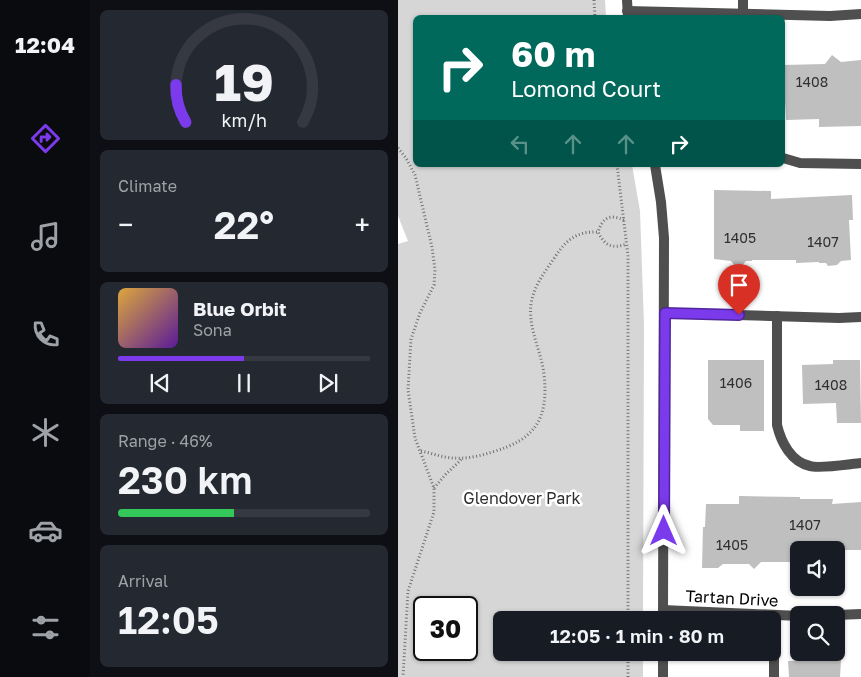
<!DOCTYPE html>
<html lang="en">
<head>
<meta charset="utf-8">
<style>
	body { margin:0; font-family:"Golos Text",sans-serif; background:#242831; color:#f1f3f6; height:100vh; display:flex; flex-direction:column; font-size:19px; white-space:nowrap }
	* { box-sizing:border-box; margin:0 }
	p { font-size:16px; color:#9ea1a6 }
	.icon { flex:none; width:28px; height:28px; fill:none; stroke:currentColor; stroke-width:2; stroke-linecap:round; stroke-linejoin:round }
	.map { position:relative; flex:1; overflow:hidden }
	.details { display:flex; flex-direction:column; gap:10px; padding:10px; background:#0d0f14; width:308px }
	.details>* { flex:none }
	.hud { position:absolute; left:15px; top:15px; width:372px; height:152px; border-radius:8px; box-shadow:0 1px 4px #0004; background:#00695c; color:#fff; overflow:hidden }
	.buttons { position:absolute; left:392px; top:541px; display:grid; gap:10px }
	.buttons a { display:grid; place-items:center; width:55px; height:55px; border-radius:8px; background:#171b24; box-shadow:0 1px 4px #0004; font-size:25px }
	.speed { position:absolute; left:15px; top:596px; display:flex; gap:10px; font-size:25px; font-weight:700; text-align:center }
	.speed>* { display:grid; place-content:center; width:65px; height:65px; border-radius:50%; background:#171b24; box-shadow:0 1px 4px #0004; line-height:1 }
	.speed .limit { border:2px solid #111; border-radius:8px; background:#fff; color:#111 }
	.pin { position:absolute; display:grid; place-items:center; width:42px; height:42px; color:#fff; margin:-51px -21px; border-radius:50% 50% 50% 0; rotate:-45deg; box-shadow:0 0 5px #0007 }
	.pin .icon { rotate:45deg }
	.me { position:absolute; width:55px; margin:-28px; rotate:0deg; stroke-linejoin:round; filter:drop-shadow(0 0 4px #0008) }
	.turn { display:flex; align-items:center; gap:18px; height:105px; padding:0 15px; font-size:22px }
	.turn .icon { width:65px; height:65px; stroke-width:2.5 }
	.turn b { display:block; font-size:35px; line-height:42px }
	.lanes { display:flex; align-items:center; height:48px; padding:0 15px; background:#0003; justify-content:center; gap:25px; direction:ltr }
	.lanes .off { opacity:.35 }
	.big { font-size:38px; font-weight:600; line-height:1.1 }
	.details .tile { flex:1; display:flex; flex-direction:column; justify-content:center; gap:8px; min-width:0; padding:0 18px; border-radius:8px; background:#242831 }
	.details .dial { align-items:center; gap:0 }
	.dial svg { height:130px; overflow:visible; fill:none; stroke:#363941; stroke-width:7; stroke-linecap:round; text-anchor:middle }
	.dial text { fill:#f1f3f6; stroke:none }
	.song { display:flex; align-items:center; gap:15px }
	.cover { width:60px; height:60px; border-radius:8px; background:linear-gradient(135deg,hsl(40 70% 55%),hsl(270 70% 35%)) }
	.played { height:5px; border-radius:2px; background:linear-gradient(90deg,#7c3aed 50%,#363941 50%) }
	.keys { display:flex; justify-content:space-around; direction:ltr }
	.heat { display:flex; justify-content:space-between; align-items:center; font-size:28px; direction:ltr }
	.charge { height:8px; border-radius:4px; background:linear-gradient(90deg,#34c759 46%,#363941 0) }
	.trip { position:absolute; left:95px; top:611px; width:288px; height:50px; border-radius:8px; background:#171b24; box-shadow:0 1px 4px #0004; font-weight:600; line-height:50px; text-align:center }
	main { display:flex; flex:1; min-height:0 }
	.menu { display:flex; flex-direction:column; width:90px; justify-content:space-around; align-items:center; background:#090b0e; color:#9ea1a6 }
	.menu .icon { width:35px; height:35px }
	.menu .selected { color:#7c3aed }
	.menu b { font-size:22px; color:#f1f3f6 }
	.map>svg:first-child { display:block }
	.green { fill:#d6d6d6; fill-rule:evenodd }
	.building { fill:#bfbfbf }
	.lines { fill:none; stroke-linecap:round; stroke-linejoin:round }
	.path { stroke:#717171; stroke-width:3; stroke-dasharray:1 2.5; stroke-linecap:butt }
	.lane { stroke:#4f4f4f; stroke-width:10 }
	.street { stroke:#4f4f4f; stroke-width:10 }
	.route-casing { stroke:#51269a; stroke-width:12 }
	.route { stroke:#7c3aed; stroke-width:9 }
	.labels { text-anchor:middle; stroke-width:5; stroke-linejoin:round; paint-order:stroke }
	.number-label { font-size:14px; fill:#303030 }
	.park-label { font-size:16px; fill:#2d2d2d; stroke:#fff }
	.street-label { font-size:16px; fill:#000; stroke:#fff }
</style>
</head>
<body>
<main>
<nav class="menu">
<b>12:04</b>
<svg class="icon selected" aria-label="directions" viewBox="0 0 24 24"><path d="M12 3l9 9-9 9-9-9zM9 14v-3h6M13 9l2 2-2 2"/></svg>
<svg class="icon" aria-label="music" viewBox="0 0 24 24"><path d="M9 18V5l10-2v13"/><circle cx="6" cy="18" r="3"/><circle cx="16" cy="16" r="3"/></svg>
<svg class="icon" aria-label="phone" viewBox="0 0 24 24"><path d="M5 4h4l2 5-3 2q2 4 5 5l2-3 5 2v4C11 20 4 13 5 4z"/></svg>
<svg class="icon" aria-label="climate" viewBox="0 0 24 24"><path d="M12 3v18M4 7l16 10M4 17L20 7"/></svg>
<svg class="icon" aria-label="car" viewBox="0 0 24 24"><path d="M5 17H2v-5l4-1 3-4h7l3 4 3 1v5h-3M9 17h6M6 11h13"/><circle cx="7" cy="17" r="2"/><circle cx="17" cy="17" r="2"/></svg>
<svg class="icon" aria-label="filters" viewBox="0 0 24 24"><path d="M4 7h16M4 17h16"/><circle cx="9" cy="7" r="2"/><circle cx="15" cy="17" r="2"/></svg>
</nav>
<section class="details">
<div class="tile dial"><svg viewBox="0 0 100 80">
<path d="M14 69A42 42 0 1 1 86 69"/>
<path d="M14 69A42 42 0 0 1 8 46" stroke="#7c3aed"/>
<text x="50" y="56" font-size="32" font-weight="700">19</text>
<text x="50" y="72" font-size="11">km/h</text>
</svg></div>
<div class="tile"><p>Climate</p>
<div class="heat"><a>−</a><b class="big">22°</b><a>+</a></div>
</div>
<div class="tile">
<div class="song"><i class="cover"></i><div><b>Blue Orbit</b><p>Sona</p></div></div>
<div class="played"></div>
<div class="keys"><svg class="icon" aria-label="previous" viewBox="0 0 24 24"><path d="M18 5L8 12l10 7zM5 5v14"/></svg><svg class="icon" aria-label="pause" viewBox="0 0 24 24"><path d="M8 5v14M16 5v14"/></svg><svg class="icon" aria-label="next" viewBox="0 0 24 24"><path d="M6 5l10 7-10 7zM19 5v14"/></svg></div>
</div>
<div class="tile"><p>Range · 46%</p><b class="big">230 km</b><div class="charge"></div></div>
<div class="tile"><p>Arrival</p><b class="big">12:05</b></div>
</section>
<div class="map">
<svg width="464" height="677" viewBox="0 0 464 677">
	<rect width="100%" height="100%" fill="#fff"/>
	<path class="green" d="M 0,0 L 207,0 L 208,17 L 18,18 L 18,165 L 234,165 L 242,211 L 246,325 L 245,620 L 104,620 L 104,652 L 245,653 L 245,677 L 0,677 L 0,244 L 10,241 L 0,216 ZM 26,608 L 69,608 L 69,650 L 26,650 Z"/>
	<g class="building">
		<path d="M 434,55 L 443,62 L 464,60 L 464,126 L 421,127 L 421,119 L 388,120 L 387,101 L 385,101 L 385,65 L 427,64 Z"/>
		<path d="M 316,190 L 373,191 L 373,199 L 454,195 L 455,220 L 451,220 L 453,260 L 443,261 L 439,265 L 430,266 L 428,263 L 421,263 L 421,262 L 398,263 L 398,260 L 354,260 L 354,261 L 348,261 L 340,270 L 333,261 L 316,259 Z"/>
		<path d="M 310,360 L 366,360 L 366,431 L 342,431 L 342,425 L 315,425 L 310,419 Z"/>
		<path d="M 435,360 L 462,360 L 463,423 L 439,423 L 438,403 L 405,404 L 404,365 L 435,364 Z"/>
		<path d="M 341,496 L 402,497 L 402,499 L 435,499 L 434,504 L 464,502 L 464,550 L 401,550 L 401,562 L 363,562 L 356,569 L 351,564 L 325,564 L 320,568 L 304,568 L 305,527 L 307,527 L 308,504 L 341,504 Z"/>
		<path d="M 443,660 L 442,677 L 391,677 L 390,661 Z"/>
	</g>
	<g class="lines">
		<g class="path">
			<path d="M 196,0 L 197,18"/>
			<path d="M 0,148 L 8,158 L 17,175 L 34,247 L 37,270 L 36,285 L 22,313 L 13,339 L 10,390 L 17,438 L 36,488 L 36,512 L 10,591 L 5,677"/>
			<path d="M 219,165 L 230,256 L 230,620"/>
			<path d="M 226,220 C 212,214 205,217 200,232 C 207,246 214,249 229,244"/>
			<path d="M 23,451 C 34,453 45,458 56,458 C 69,459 82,456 94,452 C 137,440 151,419 146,374 C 143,350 130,329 133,304 C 136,285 147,272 157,257 C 168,240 179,231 200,232"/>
			<path d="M 36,488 L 48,474 L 65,458"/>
			<path d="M 230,677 L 230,652"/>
		</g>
		<g class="lane">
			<path d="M 345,13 L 345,0"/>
			<path d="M 385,158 L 402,163 L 464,164"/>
			<path d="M 379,316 L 379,425 C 383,442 393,462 412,466 C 421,469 452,464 464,463"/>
			<path d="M 376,677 L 376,615"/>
		</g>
		<g class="street">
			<path d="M 229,0 L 230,17"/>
			<path d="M 229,11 L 432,16 L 464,14"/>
			<path d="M 257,165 L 263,202 L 266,238 L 265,620"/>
			<path d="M 267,313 L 441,318 L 464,317"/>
			<path d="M 265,610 L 401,616"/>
			<path d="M 438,615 L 464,614"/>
			<path d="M 265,677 L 265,652"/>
		</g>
	</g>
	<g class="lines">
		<g class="route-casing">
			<path id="route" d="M 266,531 L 267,313 L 341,315"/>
		</g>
		<use href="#route" class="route"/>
	</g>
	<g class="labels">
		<g class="number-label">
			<text x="414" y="87">1408</text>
			<text x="342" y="243">1405</text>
			<text x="425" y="247">1407</text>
			<text x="338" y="388">1406</text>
			<text x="433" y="390">1408</text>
			<text x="407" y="530">1407</text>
			<text x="334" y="550">1405</text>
		</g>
		<g class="park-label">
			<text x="124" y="504">Glendover Park</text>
		</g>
		<g class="street-label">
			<text transform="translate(334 598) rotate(3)" y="6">Tartan Drive</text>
		</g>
	</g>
</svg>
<div class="buttons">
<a><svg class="icon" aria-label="sound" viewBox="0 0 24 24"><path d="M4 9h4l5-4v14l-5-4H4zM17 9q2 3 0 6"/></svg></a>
<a><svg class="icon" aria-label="search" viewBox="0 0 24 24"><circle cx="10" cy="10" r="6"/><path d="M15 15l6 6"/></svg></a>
</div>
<div class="speed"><div class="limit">30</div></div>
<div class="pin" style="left:341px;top:315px;background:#d93025"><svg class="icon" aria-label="arrive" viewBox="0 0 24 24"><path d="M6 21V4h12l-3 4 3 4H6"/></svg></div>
<svg class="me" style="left:266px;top:531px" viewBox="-20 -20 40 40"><path d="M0-17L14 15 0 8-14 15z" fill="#7c3aed" stroke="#fff" stroke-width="4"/></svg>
<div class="trip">12:05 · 1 min · 80 m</div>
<div class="hud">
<div class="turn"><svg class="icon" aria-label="right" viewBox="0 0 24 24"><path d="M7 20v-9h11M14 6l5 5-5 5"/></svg><div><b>60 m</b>Lomond Court</div></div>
<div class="lanes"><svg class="icon off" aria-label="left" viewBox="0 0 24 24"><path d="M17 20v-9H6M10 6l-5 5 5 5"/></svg><svg class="icon off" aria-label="ahead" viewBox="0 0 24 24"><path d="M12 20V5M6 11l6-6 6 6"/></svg><svg class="icon off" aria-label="ahead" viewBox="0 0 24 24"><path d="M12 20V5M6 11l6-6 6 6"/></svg><svg class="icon" aria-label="right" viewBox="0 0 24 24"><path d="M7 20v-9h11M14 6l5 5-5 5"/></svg></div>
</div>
</div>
</main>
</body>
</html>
